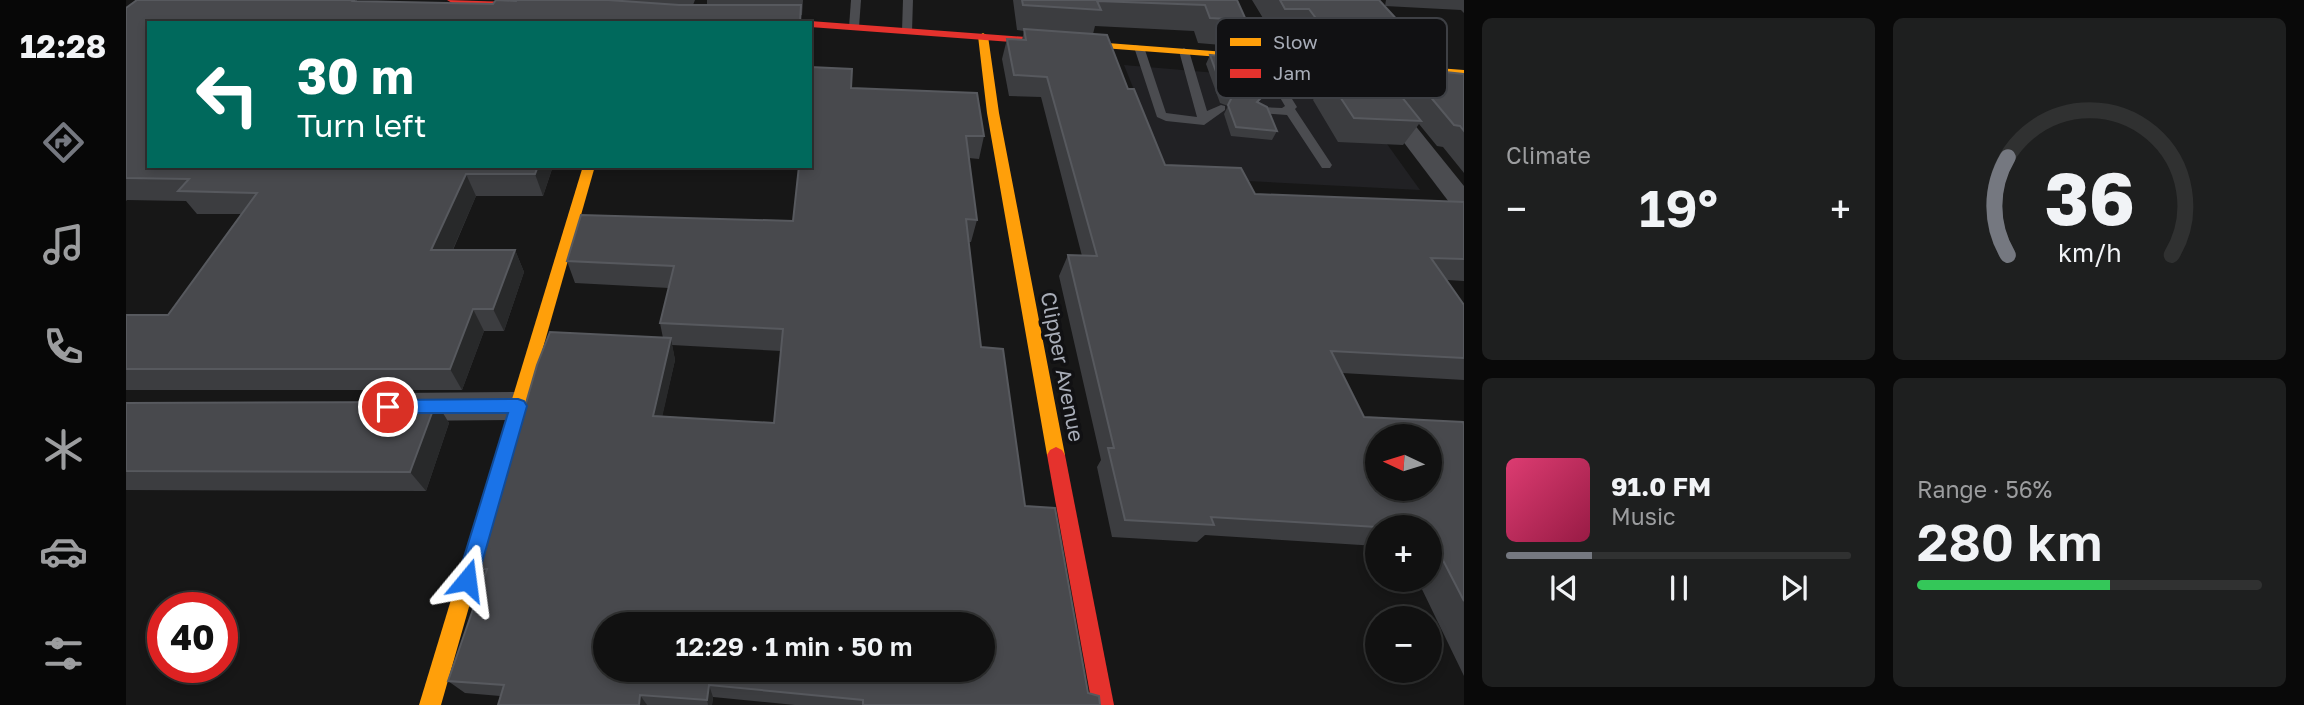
<!DOCTYPE html>
<html lang="en">
<head>
<meta charset="utf-8">
<style>
	body { margin:0; font-family:"Golos Text",sans-serif; background:#1e1f1f; color:#f1f3f6; height:100vh; display:flex; flex-direction:column; font-size:26px; white-space:nowrap }
	* { box-sizing:border-box; margin:0 }
	p { font-size:23px; color:#9c9d9f }
	.icon { flex:none; width:38px; height:38px; fill:none; stroke:currentColor; stroke-width:2; stroke-linecap:round; stroke-linejoin:round }
	.map { position:relative; flex:1; overflow:hidden }
	.details { display:flex; flex-direction:column; gap:18px; padding:18px; background:#090909; width:840px }
	.details>* { flex:none }
	.hud { position:absolute; left:21px; top:21px; width:665px; height:147px; border-radius:0px; box-shadow:0 4px 10px #0003,0 0 0 2px #303131; background:#00695c; color:#fff; overflow:hidden }
	.needle { width:46px; rotate:274deg }
	.tools { position:absolute; left:1239px; top:424px; display:grid; gap:14px }
	.tools a { display:grid; place-items:center; width:77px; height:77px; border-radius:50%; background:#111; box-shadow:0 4px 10px #0003,0 0 0 2px #303131; font-size:35px }
	.speed { position:absolute; left:21px; top:592px; display:flex; gap:14px; font-size:35px; font-weight:700; text-align:center }
	.speed>* { display:grid; place-content:center; width:91px; height:91px; border-radius:50%; background:#111; box-shadow:0 4px 10px #0003,0 0 0 2px #303131; line-height:1 }
	.speed .limit { border:10px solid #d22; background:#fff; color:#111 }
	.pin { position:absolute; display:grid; place-items:center; width:60px; height:60px; color:#fff; margin:-30px; border:4px solid #fff; border-radius:50%; box-shadow:0 2px 7px #0007 }
	.me { position:absolute; width:77px; margin:-38px; rotate:16deg; stroke-linejoin:round; filter:drop-shadow(0 0 5px #0008) }
	.turn { display:flex; align-items:center; gap:24px; height:147px; padding:0 35px; font-size:32px }
	.turn .icon { width:91px; height:91px; stroke-width:2.5 }
	.turn b { display:block; font-size:49px; line-height:60px }
	.big { font-size:52px; font-weight:600; line-height:1.1 }
	.details .card { flex:1; display:flex; flex-direction:column; justify-content:center; gap:10px; min-width:0; padding:0 24px; border-radius:10px; background:#1e1f1f }
	.details .dial { align-items:center; gap:0 }
	.dial svg { height:182px; overflow:visible; fill:none; stroke:#303131; stroke-width:7; stroke-linecap:round; text-anchor:middle }
	.dial text { fill:#f1f3f6; stroke:none }
	.song { display:flex; align-items:center; gap:21px }
	.cover { width:84px; height:84px; border-radius:10px; background:linear-gradient(135deg,hsl(340 70% 55%),hsl(340 70% 35%)) }
	.played { height:7px; border-radius:4px; background:linear-gradient(90deg,#757880 25%,#303131 25%) }
	.keys { display:flex; justify-content:space-around; direction:ltr }
	.heat { display:flex; justify-content:space-between; align-items:center; font-size:38px; direction:ltr }
	.charge { height:10px; border-radius:5px; background:linear-gradient(90deg,#34c759 56%,#303131 0) }
	.details .tiles { flex:1; display:grid; gap:18px; grid-template-columns:repeat(2,1fr) }
	.trip { position:absolute; left:467px; top:612px; width:402px; height:70px; border-radius:35px; background:#111; box-shadow:0 4px 10px #0003,0 0 0 2px #303131; font-weight:600; line-height:70px; text-align:center }
	main { display:flex; flex:1; min-height:0 }
	.tabs { display:flex; flex-direction:column; width:126px; justify-content:space-around; align-items:center; background:#070707; color:#9c9d9f }
	.tabs .icon { width:49px; height:49px }
	.tabs .active { color:#757880 }
	.tabs b { font-size:32px; color:#f1f3f6 }
	.map>svg:first-child { display:block }
	.built { fill:#212124 }
	.lines { fill:none; stroke-linecap:round; stroke-linejoin:round }
	.lane { fill:#4b4c50; fill-rule:evenodd }
	.street { fill:#4b4c50; fill-rule:evenodd }
	.slow { fill:#ff9f0a; fill-rule:evenodd }
	.jam { fill:#e5322d; fill-rule:evenodd }
	.wall { fill:#3c3d40; fill-rule:evenodd }
	.shaded-wall { fill:#28292a }
	.building { fill:#48494d; stroke:#57595e; stroke-width:2; fill-rule:evenodd }
	.route { fill:#1a73e8; stroke:#114b97; stroke-width:2 }
	.labels { text-anchor:middle; stroke-width:7; stroke-linejoin:round; paint-order:stroke }
	.street-label { font-size:21px; fill:#a8adb8; stroke:#111113 }
	.key { fill:#111113; stroke:#3e4045; stroke-width:2 }
	.key-label { font-size:19px; fill:#a8adb8 }
</style>
</head>
<body>
<main>
<nav class="tabs">
<b>12:28</b>
<svg class="icon active" aria-label="directions" viewBox="0 0 24 24"><path d="M12 3l9 9-9 9-9-9zM9 14v-3h6M13 9l2 2-2 2"/></svg>
<svg class="icon" aria-label="music" viewBox="0 0 24 24"><path d="M9 18V5l10-2v13"/><circle cx="6" cy="18" r="3"/><circle cx="16" cy="16" r="3"/></svg>
<svg class="icon" aria-label="phone" viewBox="0 0 24 24"><path d="M5 4h4l2 5-3 2q2 4 5 5l2-3 5 2v4C11 20 4 13 5 4z"/></svg>
<svg class="icon" aria-label="climate" viewBox="0 0 24 24"><path d="M12 3v18M4 7l16 10M4 17L20 7"/></svg>
<svg class="icon" aria-label="car" viewBox="0 0 24 24"><path d="M5 17H2v-5l4-1 3-4h7l3 4 3 1v5h-3M9 17h6M6 11h13"/><circle cx="7" cy="17" r="2"/><circle cx="17" cy="17" r="2"/></svg>
<svg class="icon" aria-label="filters" viewBox="0 0 24 24"><path d="M4 7h16M4 17h16"/><circle cx="9" cy="7" r="2"/><circle cx="15" cy="17" r="2"/></svg>
</nav>
<div class="map">
<svg width="1338" height="705" viewBox="0 0 1338 705">
	<rect width="100%" height="100%" fill="#171717"/>
	<path class="built" d="M 998,65 L 1218,84 L 1294,190 L 1043,177 Z"/>
	<g class="lines">
		<g class="lane">
			<path d="M 725,0 L 735,0 L 733,27 L 728,30 L 723,27 Z"/>
			<path d="M 777,0 L 787,0 L 786,31 L 781,34 L 776,31 Z"/>
			<path d="M 1009,45 L 1018,47 L 1040,113 L 1071,117 L 1053,51 L 1058,48 L 1063,51 L 1081,111 L 1095,105 L 1099,106 L 1099,110 L 1078,125 L 1040,121 L 1031,117 L 1008,47 Z"/>
			<path d="M 1131,55 L 1140,57 L 1171,107 L 1169,109 L 1206,165 L 1204,168 L 1196,168 L 1161,115 L 1134,113 L 1128,110 L 1134,107 L 1156,108 L 1159,106 L 1130,57 Z"/>
		</g>
		<g class="street">
			<path d="M 1222,0 L 1242,0 L 1299,65 L 1302,70 L 1299,75 L 1283,75 Z"/>
			<path d="M 1259,96 L 1267,98 L 1338,186 L 1338,213 L 1329,210 L 1248,103 L 1251,98 Z"/>
			<path d="M 392,392 L 404,396 L 409,406 L 404,416 L 392,420 L 271,421 L 259,417 L 254,407 L 259,397 L 271,393 Z"/>
		</g>
		<g class="slow">
			<path d="M 857,33 L 862,36 L 873,113 L 939,455 L 936,460 L 930,463 L 924,460 L 921,455 L 861,113 L 852,36 Z"/>
			<path d="M 968,42 L 1338,70 L 1338,76 L 964,47 L 963,45 Z"/>
			<path d="M 457,166 L 469,166 L 315,705 L 293,705 Z"/>
		</g>
		<g class="jam">
			<path d="M 321,0 L 420,3 L 425,6 L 420,9 L 326,3 Z"/>
			<path d="M 684,21 L 968,42 L 973,45 L 968,48 L 684,27 L 684,23 L 680,23 Z"/>
			<path d="M 930,447 L 936,450 L 939,455 L 988,705 L 966,705 L 921,455 L 924,450 Z"/>
		</g>
	</g>
	<g class="wall">
		<path d="M 11,0 L 231,0 L 231,2 L 367,4 L 390,1 L 391,0 L 569,0 L 567,5 L 581,5 L 581,0 L 677,0 L 676,15 L 23,166 L 427,166 L 417,196 L 350,196 L 327,250 L 389,250 L 398,272 L 378,331 L 358,331 L 336,390 L 0,390 L 0,315 L 42,315 L 115,214 L 71,214 L 60,201 L 1,200 L 0,201 L 0,8 Z"/>
		<path d="M 887,0 L 1111,0 L 1120,20 L 1107,46 L 1072,43 L 1068,31 L 969,26 L 967,34 L 1002,89 L 1039,165 L 1129,194 L 1338,202 L 1338,281 L 1321,280 L 1338,305 L 1338,380 L 1216,373 L 1238,417 L 1338,425 L 1338,676 L 1291,579 L 1304,579 L 1304,527 L 1251,527 L 1251,546 L 1079,535 L 1071,542 L 986,537 L 971,467 L 975,460 L 933,276 L 942,255 L 956,256 L 915,97 L 883,96 L 876,59 L 881,39 L 896,40 L 898,31 L 891,30 Z"/>
		<path d="M 1126,0 L 1253,0 L 1275,24 L 1259,49 L 1178,46 L 1170,34 L 1146,33 Z"/>
		<path d="M 1260,0 L 1338,0 L 1338,13 L 1335,10 L 1259,6 Z"/>
		<path d="M 1084,55 L 1133,103 L 1151,131 L 1146,140 L 1105,136 L 1098,114 L 1102,106 L 1094,103 L 1080,64 Z"/>
		<path d="M 1271,57 L 1310,71 L 1338,74 L 1338,173 L 1317,147 L 1311,146 L 1293,124 L 1277,145 L 1212,142 L 1187,100 L 1201,77 L 1258,75 Z"/>
		<path d="M 725,88 L 858,136 L 853,159 L 843,158 L 851,220 L 845,242 L 843,242 L 855,347 L 899,506 L 962,693 L 974,705 L 669,705 L 587,697 L 586,705 L 372,705 L 374,696 L 339,693 L 322,681 L 359,576 L 352,569 L 537,338 L 534,323 L 543,288 L 449,283 L 441,261 L 667,221 ZM 546,345 L 655,351 L 648,423 L 536,416 L 549,360 Z"/>
		<path d="M 310,402 L 323,423 L 300,491 L 0,490 L 0,403 Z"/>
	</g>
	<g class="shaded-wall">
		<path d="M 412,166 L 427,166 L 417,196 L 409,174 Z"/>
		<path d="M 340,174 L 350,196 L 317,272 L 305,250 Z"/>
		<path d="M 389,250 L 398,272 L 378,331 L 367,309 Z"/>
		<path d="M 347,309 L 358,331 L 336,390 L 324,369 Z"/>
		<path d="M 545,338 L 549,360 L 532,436 L 527,416 Z"/>
		<path d="M 310,402 L 323,423 L 300,491 L 284,472 Z"/>
		<path d="M 583,685 L 587,697 L 586,705 L 582,705 L 581,700 Z"/>
		<path d="M 514,695 L 521,705 L 513,705 Z"/>
	</g>
	<g class="building">
		<path d="M 11,0 L 228,0 L 227,1 L 367,4 L 370,0 L 390,1 L 391,0 L 482,0 L 553,5 L 675,5 L 674,23 L 23,23 L 23,166 L 412,166 L 409,174 L 340,174 L 305,250 L 389,250 L 367,309 L 347,309 L 324,369 L 0,369 L 0,315 L 42,315 L 131,193 L 52,191 L 63,179 L 0,178 L 0,8 Z"/>
		<path d="M 896,0 L 1111,0 L 1120,20 L 1084,18 L 1079,5 L 971,1 L 975,10 L 897,5 Z"/>
		<path d="M 1154,0 L 1253,0 L 1275,24 L 1192,21 L 1183,9 L 1159,9 Z"/>
		<path d="M 898,29 L 981,35 L 1002,89 L 1008,89 L 1039,165 L 1115,168 L 1129,194 L 1338,202 L 1338,259 L 1305,258 L 1338,305 L 1338,358 L 1205,351 L 1238,417 L 1337,422 L 1338,425 L 1338,601 L 1304,535 L 1304,527 L 1251,527 L 1085,517 L 1088,525 L 999,520 L 982,448 L 988,448 L 942,255 L 971,256 L 921,77 L 888,75 L 881,39 L 900,40 ZM 1251,436 L 1304,436 L 1304,488 L 1251,488 Z"/>
		<path d="M 1084,55 L 1120,58 L 1137,96 L 1131,102 L 1141,107 L 1151,131 L 1110,127 L 1102,105 L 1106,97 L 1098,94 Z"/>
		<path d="M 1243,56 L 1295,121 L 1228,118 L 1201,77 Z"/>
		<path d="M 1271,57 L 1299,59 L 1310,71 L 1338,74 L 1338,131 L 1334,126 L 1328,125 Z"/>
		<path d="M 684,67 L 726,69 L 725,88 L 851,93 L 858,136 L 840,136 L 851,220 L 840,219 L 855,347 L 877,349 L 899,506 L 929,508 L 962,693 L 973,696 L 974,705 L 737,705 L 737,700 L 583,685 L 581,700 L 514,695 L 513,705 L 372,705 L 378,685 L 322,681 L 361,569 L 352,569 L 411,365 L 424,332 L 545,338 L 527,416 L 648,423 L 657,329 L 534,323 L 548,266 L 441,261 L 455,215 L 667,221 L 673,166 L 684,166 ZM 480,625 L 858,625 L 858,670 L 480,670 Z"/>
		<path d="M 310,402 L 284,472 L 0,471 L 0,403 Z"/>
	</g>
	<path class="route" d="M 392,399 L 398,401 L 401,406 L 351,580 L 348,587 L 341,590 L 334,587 L 331,580 L 382,413 L 262,413 L 256,411 L 253,407 L 256,402 L 262,400 Z"/>
	<g class="labels">
		<g class="street-label">
			<text transform="translate(936 367) rotate(79)" y="7">Clipper Avenue</text>
		</g>
	</g>
	<rect x="1090" y="18" width="231" height="80" rx="10" class="key"/>
	<rect x="1104" y="38" width="31" height="8" fill="#ff9f0a"/>
	<rect x="1104" y="69" width="31" height="9" fill="#e5322d"/>
	<g class="key-label">
		<text x="1147" y="49">Slow</text>
		<text x="1147" y="80">Jam</text>
	</g>
</svg>
<div class="tools">
<a><svg class="needle" viewBox="-14 -14 28 28"><path d="M0-13l5 13h-10z" fill="#e53935"/><path d="M0 13l5-13h-10z" fill="#9c9d9f"/></svg></a>
<a>+</a>
<a>−</a>
</div>
<div class="speed"><div class="limit">40</div></div>
<div class="pin" style="left:262px;top:407px;background:#d93025"><svg class="icon" aria-label="arrive" viewBox="0 0 24 24"><path d="M6 21V4h12l-3 4 3 4H6"/></svg></div>
<svg class="me" style="left:341px;top:580px" viewBox="-20 -20 40 40"><path d="M0-17L14 15 0 8-14 15z" fill="#1a73e8" stroke="#fff" stroke-width="4"/></svg>
<div class="trip">12:29 · 1 min · 50 m</div>
<div class="hud">
<div class="turn"><svg class="icon" aria-label="left" viewBox="0 0 24 24"><path d="M17 20v-9H6M10 6l-5 5 5 5"/></svg><div><b>30 m</b>Turn left</div></div>
</div>
</div>
<section class="details">
<div class="tiles">
<div class="card"><p>Climate</p>
<div class="heat"><a>−</a><b class="big">19°</b><a>+</a></div>
</div>
<div class="card dial"><svg viewBox="0 0 100 80">
<path d="M14 69A42 42 0 1 1 86 69"/>
<path d="M14 69A42 42 0 0 1 14 26" stroke="#757880"/>
<text x="50" y="56" font-size="32" font-weight="700">36</text>
<text x="50" y="72" font-size="11">km/h</text>
</svg></div>
<div class="card">
<div class="song"><i class="cover"></i><div><b>91.0 FM</b><p>Music</p></div></div>
<div class="played"></div>
<div class="keys"><svg class="icon" aria-label="previous" viewBox="0 0 24 24"><path d="M18 5L8 12l10 7zM5 5v14"/></svg><svg class="icon" aria-label="pause" viewBox="0 0 24 24"><path d="M8 5v14M16 5v14"/></svg><svg class="icon" aria-label="next" viewBox="0 0 24 24"><path d="M6 5l10 7-10 7zM19 5v14"/></svg></div>
</div>
<div class="card"><p>Range · 56%</p><b class="big">280 km</b><div class="charge"></div></div>
</div>
</section>
</main>
</body>
</html>
